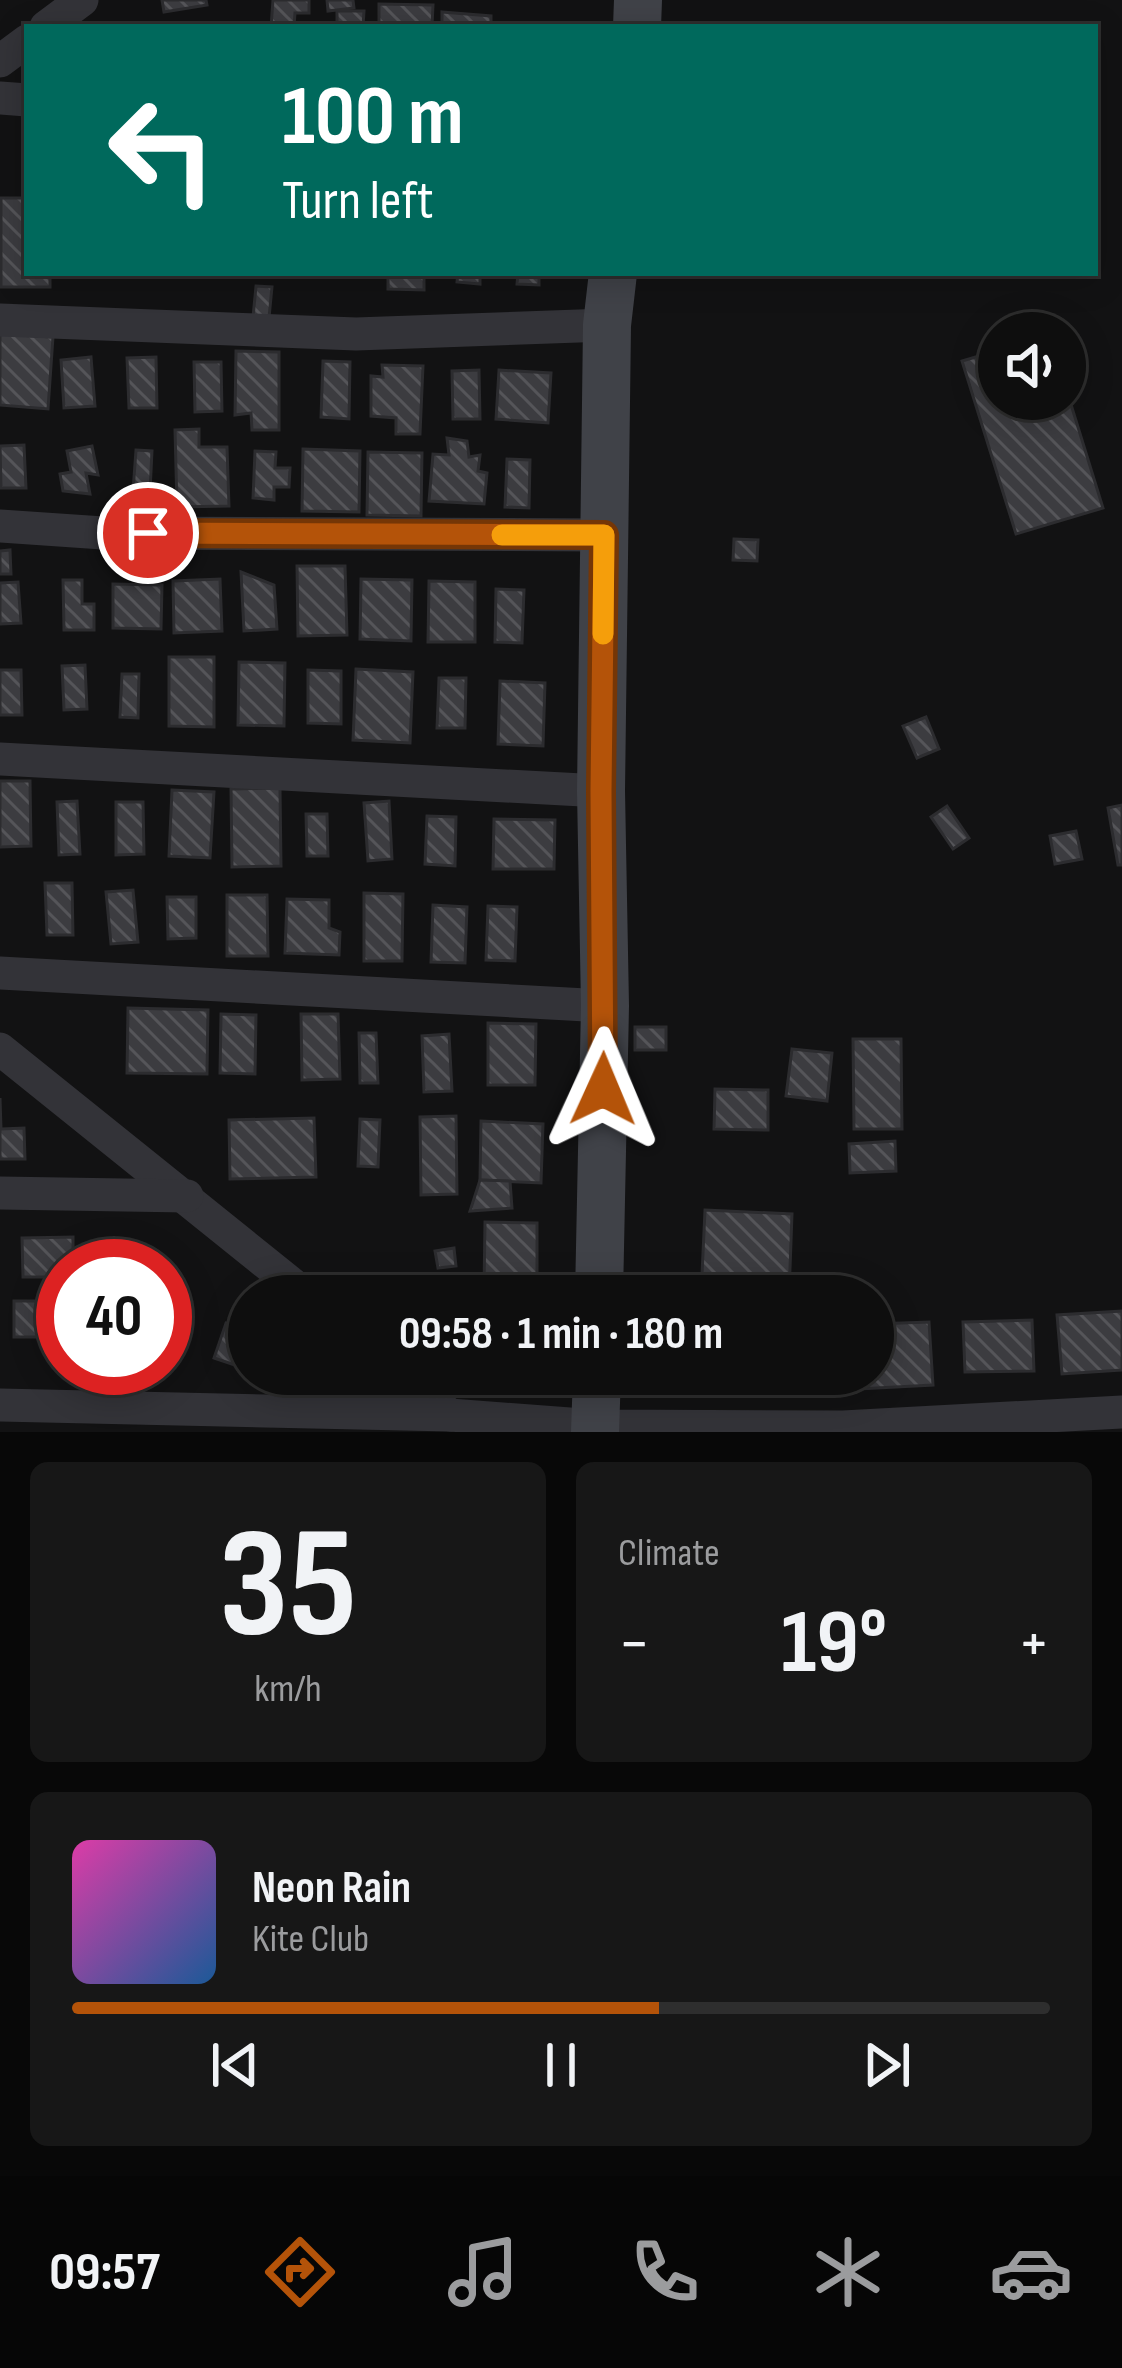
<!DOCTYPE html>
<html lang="en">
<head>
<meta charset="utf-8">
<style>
	body { margin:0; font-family:"Sofia Sans Condensed",sans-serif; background:#171717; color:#f1f3f6; height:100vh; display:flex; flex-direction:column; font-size:45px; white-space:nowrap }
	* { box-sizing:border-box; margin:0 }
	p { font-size:39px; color:#9b9c9e }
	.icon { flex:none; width:66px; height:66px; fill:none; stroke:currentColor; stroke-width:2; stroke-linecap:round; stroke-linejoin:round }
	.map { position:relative; height:1432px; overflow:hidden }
	.details { display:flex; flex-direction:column; gap:30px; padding:30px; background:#080808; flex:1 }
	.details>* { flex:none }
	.guide { position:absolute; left:24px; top:24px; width:1074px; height:252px; border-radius:0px; box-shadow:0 6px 30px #0003,0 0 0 3px #2e2e2e; background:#00695c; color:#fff; overflow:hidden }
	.buttons { position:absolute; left:978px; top:312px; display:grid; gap:24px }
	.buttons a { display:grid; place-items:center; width:108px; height:108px; border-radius:50%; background:#0e0e0e; box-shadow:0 6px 30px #0003,0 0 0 3px #2e2e2e; font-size:60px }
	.speed { position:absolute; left:36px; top:1239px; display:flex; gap:24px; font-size:60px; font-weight:700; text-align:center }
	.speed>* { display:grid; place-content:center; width:156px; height:156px; border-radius:50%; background:#0e0e0e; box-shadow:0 6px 30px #0003,0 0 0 3px #2e2e2e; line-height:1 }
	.speed .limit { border:18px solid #d22; background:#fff; color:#111 }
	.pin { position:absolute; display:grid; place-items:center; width:102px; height:102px; color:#fff; margin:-51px; border:6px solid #fff; border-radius:50%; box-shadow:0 3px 12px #0007 }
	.me { position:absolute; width:132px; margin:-66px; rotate:1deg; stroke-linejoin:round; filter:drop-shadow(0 0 9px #0008) }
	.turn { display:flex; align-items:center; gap:42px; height:252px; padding:0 60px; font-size:54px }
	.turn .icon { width:156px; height:156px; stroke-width:2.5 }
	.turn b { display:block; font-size:84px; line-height:102px }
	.big { font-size:90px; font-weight:700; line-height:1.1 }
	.details .tile { flex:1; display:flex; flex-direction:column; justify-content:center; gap:18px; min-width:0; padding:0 42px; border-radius:18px; background:#171717 }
	.details .dial { align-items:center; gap:0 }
	.dial b { font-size:156px; line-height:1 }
	.song { display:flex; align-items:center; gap:36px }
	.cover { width:144px; height:144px; border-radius:18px; background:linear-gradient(135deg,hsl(320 70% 55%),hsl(210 70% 35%)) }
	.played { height:12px; border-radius:6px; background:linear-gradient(90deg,#b45309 60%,#2e2e2e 60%) }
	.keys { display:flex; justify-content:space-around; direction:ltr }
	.heat { display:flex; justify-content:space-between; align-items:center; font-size:66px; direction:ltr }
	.details .tiles { flex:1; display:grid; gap:30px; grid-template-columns:1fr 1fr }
	.tile:last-child { grid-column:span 2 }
	.trip { position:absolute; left:228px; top:1275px; width:666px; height:120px; border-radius:60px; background:#0e0e0e; box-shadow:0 6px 30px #0003,0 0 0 3px #2e2e2e; font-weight:700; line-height:120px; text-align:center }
	.menu { display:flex; height:192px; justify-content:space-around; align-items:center; background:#060606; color:#9b9c9e }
	.menu .icon { width:84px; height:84px }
	.menu .current { color:#b45309 }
	.menu b { font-size:54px; color:#f1f3f6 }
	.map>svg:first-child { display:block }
	.building { fill:url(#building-back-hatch); stroke:#2c2c2f; stroke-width:3 }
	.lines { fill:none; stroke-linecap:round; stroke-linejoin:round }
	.street { stroke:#333338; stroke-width:33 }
	.secondary { stroke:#404248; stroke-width:48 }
	.route-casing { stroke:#753606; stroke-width:30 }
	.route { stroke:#b45309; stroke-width:21 }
	.slow { stroke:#f59e0b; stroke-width:21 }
</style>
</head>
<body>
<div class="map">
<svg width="1122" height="1432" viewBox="0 0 1122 1432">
	<defs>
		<pattern id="building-back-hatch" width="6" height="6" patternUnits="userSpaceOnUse" patternTransform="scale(3)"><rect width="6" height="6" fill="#3c3c40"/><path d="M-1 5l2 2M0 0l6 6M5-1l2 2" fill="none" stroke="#555559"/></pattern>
	</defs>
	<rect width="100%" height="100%" fill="#121213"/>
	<g class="building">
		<path d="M 162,0 L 206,0 L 207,5 L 164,12 Z"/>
		<path d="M 273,0 L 309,0 L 309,13 L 295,13 L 294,27 L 271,27 Z"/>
		<path d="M 327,0 L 353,0 L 354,8 L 328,11 Z"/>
		<path d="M 379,4 L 433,5 L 432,27 L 379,27 Z"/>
		<path d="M 337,11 L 364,11 L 363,27 L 337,27 Z"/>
		<path d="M 442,12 L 491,16 L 491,27 L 442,27 Z"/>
		<path d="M 1,198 L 27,198 L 27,273 L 50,273 L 50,287 L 1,287 Z"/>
		<path d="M 388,273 L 424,273 L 424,290 L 388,289 Z"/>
		<path d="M 458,273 L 480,273 L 480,284 L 457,282 Z"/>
		<path d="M 518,273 L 539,273 L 539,285 L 517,284 Z"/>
		<path d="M 256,286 L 272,287 L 269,318 L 253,317 Z"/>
		<path d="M 0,334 L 53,337 L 48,409 L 0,405 Z"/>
		<path d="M 999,350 L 999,399 L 1065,399 L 1065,385 L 1103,508 L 1016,534 L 962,361 Z"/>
		<path d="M 236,351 L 279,352 L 279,430 L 252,430 L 251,413 L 235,415 Z"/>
		<path d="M 91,357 L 95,406 L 64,408 L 61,360 Z"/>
		<path d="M 156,357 L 157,408 L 129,408 L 127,358 Z"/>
		<path d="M 323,361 L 350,362 L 349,419 L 321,417 Z"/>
		<path d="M 194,362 L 221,362 L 222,411 L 195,412 Z"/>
		<path d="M 382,365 L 423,366 L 420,434 L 396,434 L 396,418 L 371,416 L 371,376 L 383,377 Z"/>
		<path d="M 479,370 L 480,419 L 453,419 L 452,371 Z"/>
		<path d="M 499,370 L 551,373 L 548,423 L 496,419 Z"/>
		<path d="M 199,429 L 199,447 L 227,447 L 229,506 L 177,507 L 175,430 Z"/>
		<path d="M 447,438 L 467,441 L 469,457 L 480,455 L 478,471 L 487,473 L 484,504 L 429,501 L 433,454 L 449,455 Z"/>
		<path d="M 24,445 L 26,488 L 1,488 L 0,446 Z"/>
		<path d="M 92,446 L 98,475 L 86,473 L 90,494 L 63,491 L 60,474 L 71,472 L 67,451 Z"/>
		<path d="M 303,449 L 360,451 L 359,512 L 302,511 Z"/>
		<path d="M 136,450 L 152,451 L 150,492 L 133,491 Z"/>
		<path d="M 255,451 L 276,452 L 275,468 L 290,468 L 289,487 L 274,487 L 274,500 L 253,498 Z"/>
		<path d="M 368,452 L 422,453 L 421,516 L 367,515 Z"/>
		<path d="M 507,459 L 530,460 L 529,508 L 505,507 Z"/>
		<path d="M 734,539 L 758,540 L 757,561 L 733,560 Z"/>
		<path d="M 10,550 L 11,574 L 0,574 L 0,551 Z"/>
		<path d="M 297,566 L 345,566 L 347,635 L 298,636 Z"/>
		<path d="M 241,572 L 274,585 L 277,629 L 244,631 Z"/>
		<path d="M 220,579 L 222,631 L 174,633 L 173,581 Z"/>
		<path d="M 361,579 L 412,580 L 411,641 L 360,639 Z"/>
		<path d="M 63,580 L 82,580 L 82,604 L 94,604 L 94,630 L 64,630 Z"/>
		<path d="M 429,581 L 475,582 L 475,642 L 428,642 Z"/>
		<path d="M 18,582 L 21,623 L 0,624 L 0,583 Z"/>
		<path d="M 113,584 L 162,585 L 161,629 L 113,628 Z"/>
		<path d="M 496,589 L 524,590 L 522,643 L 495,642 Z"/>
		<path d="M 169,657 L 214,657 L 214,727 L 169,726 Z"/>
		<path d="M 239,662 L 285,663 L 284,726 L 238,725 Z"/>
		<path d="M 85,665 L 87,709 L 64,710 L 62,666 Z"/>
		<path d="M 356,669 L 413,672 L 410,743 L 353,740 Z"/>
		<path d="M 0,670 L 21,670 L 22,715 L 0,715 Z"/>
		<path d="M 308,670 L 341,671 L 341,724 L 308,723 Z"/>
		<path d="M 122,674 L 139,674 L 138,718 L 120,717 Z"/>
		<path d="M 439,678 L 466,678 L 465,728 L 437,728 Z"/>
		<path d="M 500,681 L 545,683 L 543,746 L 498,744 Z"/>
		<path d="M 926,717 L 939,749 L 917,758 L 903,726 Z"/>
		<path d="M 0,781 L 30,781 L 31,846 L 0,847 Z"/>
		<path d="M 280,788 L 281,866 L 232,867 L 231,789 Z"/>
		<path d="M 172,790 L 214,792 L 210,858 L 169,856 Z"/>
		<path d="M 77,801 L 80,854 L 59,855 L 57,802 Z"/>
		<path d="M 389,801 L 392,859 L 368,861 L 364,803 Z"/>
		<path d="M 116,802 L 143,802 L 144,854 L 116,855 Z"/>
		<path d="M 1122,805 L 1122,865 L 1118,865 L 1108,808 Z"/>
		<path d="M 947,806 L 969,838 L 953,849 L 931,817 Z"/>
		<path d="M 306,814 L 327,814 L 328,856 L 307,856 Z"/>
		<path d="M 427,816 L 456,817 L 455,866 L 425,864 Z"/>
		<path d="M 494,819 L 555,820 L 554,869 L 493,869 Z"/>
		<path d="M 1076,831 L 1082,859 L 1055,864 L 1050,836 Z"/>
		<path d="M 45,883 L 72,883 L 73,935 L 47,935 Z"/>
		<path d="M 133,890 L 138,942 L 111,944 L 106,892 Z"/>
		<path d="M 364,893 L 403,894 L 402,961 L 364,961 Z"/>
		<path d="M 227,895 L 267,895 L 268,956 L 227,956 Z"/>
		<path d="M 167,897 L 196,897 L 196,938 L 168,939 Z"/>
		<path d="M 287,899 L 329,900 L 329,928 L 340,932 L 339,955 L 285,953 Z"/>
		<path d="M 433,905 L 467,907 L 465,963 L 431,962 Z"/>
		<path d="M 488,906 L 517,907 L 515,961 L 486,960 Z"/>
		<path d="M 128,1008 L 208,1010 L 207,1074 L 127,1073 Z"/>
		<path d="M 221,1014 L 256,1015 L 255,1074 L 220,1073 Z"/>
		<path d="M 301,1014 L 338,1014 L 340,1079 L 302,1080 Z"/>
		<path d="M 488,1023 L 536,1024 L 535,1085 L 488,1085 Z"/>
		<rect x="635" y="1027" width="31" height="23"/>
		<path d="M 359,1033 L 376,1033 L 378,1083 L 360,1083 Z"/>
		<path d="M 449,1034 L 452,1091 L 424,1092 L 422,1036 Z"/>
		<path d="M 853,1039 L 901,1039 L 902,1129 L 854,1129 Z"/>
		<path d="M 792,1049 L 832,1053 L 827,1101 L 786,1096 Z"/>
		<path d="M 715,1089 L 768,1090 L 768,1130 L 714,1129 Z"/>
		<path d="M 0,1098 L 1,1129 L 24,1128 L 25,1159 L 0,1159 Z"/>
		<path d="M 456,1116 L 457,1194 L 421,1195 L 420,1117 Z"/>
		<path d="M 314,1118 L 316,1177 L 230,1179 L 229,1120 Z"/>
		<path d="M 360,1119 L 380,1120 L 378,1167 L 358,1166 Z"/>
		<path d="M 481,1121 L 543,1124 L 541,1183 L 480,1180 Z"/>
		<path d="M 895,1141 L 896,1171 L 850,1173 L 849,1144 Z"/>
		<path d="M 480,1180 L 510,1181 L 512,1208 L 470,1211 Z"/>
		<path d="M 705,1210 L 792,1214 L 789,1296 L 701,1296 Z"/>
		<path d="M 485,1222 L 537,1223 L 537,1289 L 484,1288 Z"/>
		<path d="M 73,1237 L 73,1266 L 63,1266 L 63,1277 L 23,1277 L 22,1238 Z"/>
		<path d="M 454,1248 L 456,1266 L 438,1268 L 435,1251 Z"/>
		<rect x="14" y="1301" width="46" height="36"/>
		<path d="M 1122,1311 L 1122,1370 L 1062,1374 L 1057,1315 Z"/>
		<path d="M 1032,1320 L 1034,1371 L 965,1372 L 963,1322 Z"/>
		<path d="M 929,1322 L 933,1385 L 840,1390 L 840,1374 L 873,1374 L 873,1324 Z"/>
		<path d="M 226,1323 L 245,1329 L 232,1364 L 214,1358 Z"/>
	</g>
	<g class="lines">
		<g class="street">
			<path d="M 46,27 L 82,0"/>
			<path d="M 0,61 L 27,41"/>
			<path d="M 0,98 L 27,100"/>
			<path d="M 0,320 L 356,334 L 607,325"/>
			<path d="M 0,526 L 103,533 L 605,535"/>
			<path d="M 0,759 L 601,791"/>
			<path d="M 0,973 L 605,1006"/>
			<path d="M 0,1049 L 307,1296"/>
			<path d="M 0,1193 L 187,1196"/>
			<path d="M 400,1374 L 450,1415"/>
			<path d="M 0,1405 L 450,1415 L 596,1426 L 843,1427 L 1122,1412"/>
		</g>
		<g class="secondary">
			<path d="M 637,27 L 638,0"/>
			<path d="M 599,1296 L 605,1006 L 601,791 L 607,325 L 613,273"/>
			<path d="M 595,1432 L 597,1374"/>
		</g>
	</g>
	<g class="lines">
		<g class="route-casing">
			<path id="route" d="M 148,533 L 604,535 L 601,791 L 603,1089"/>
		</g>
		<use href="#route" class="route"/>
		<path class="slow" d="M 502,535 L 604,535 L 603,634"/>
	</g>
</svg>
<div class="buttons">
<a><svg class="icon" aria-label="sound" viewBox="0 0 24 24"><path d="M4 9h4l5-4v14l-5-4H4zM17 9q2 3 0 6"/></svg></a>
</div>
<div class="speed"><div class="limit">40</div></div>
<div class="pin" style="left:148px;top:533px;background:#d93025"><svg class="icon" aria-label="arrive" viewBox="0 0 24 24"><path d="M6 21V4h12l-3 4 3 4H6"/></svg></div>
<svg class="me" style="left:603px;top:1089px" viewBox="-20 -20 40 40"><path d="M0-17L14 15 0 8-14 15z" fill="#b45309" stroke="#fff" stroke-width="4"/></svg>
<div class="trip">09:58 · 1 min · 180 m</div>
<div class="guide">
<div class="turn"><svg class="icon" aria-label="left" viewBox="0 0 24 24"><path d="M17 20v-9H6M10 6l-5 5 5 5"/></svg><div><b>100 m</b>Turn left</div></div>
</div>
</div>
<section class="details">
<div class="tiles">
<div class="tile dial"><b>35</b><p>km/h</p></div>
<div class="tile"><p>Climate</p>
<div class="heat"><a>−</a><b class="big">19°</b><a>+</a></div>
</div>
<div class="tile">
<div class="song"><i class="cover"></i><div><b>Neon Rain</b><p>Kite Club</p></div></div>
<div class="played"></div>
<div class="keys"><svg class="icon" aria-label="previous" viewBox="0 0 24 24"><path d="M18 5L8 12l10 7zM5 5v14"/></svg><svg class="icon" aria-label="pause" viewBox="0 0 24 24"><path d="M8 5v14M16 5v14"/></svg><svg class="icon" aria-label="next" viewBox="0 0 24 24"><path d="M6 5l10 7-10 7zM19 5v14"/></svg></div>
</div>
</div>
</section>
<nav class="menu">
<b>09:57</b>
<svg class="icon current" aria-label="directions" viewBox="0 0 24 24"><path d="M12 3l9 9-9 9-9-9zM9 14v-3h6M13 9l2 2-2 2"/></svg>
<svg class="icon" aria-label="music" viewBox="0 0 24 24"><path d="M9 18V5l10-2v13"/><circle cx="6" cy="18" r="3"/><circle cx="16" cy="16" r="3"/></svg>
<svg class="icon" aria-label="phone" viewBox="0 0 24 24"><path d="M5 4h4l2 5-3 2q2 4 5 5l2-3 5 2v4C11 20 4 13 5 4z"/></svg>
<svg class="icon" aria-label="climate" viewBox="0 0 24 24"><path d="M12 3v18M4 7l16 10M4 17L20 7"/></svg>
<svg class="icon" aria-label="car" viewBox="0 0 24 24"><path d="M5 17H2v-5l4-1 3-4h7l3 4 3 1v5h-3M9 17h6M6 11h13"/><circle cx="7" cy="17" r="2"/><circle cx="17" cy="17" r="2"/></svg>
</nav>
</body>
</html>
